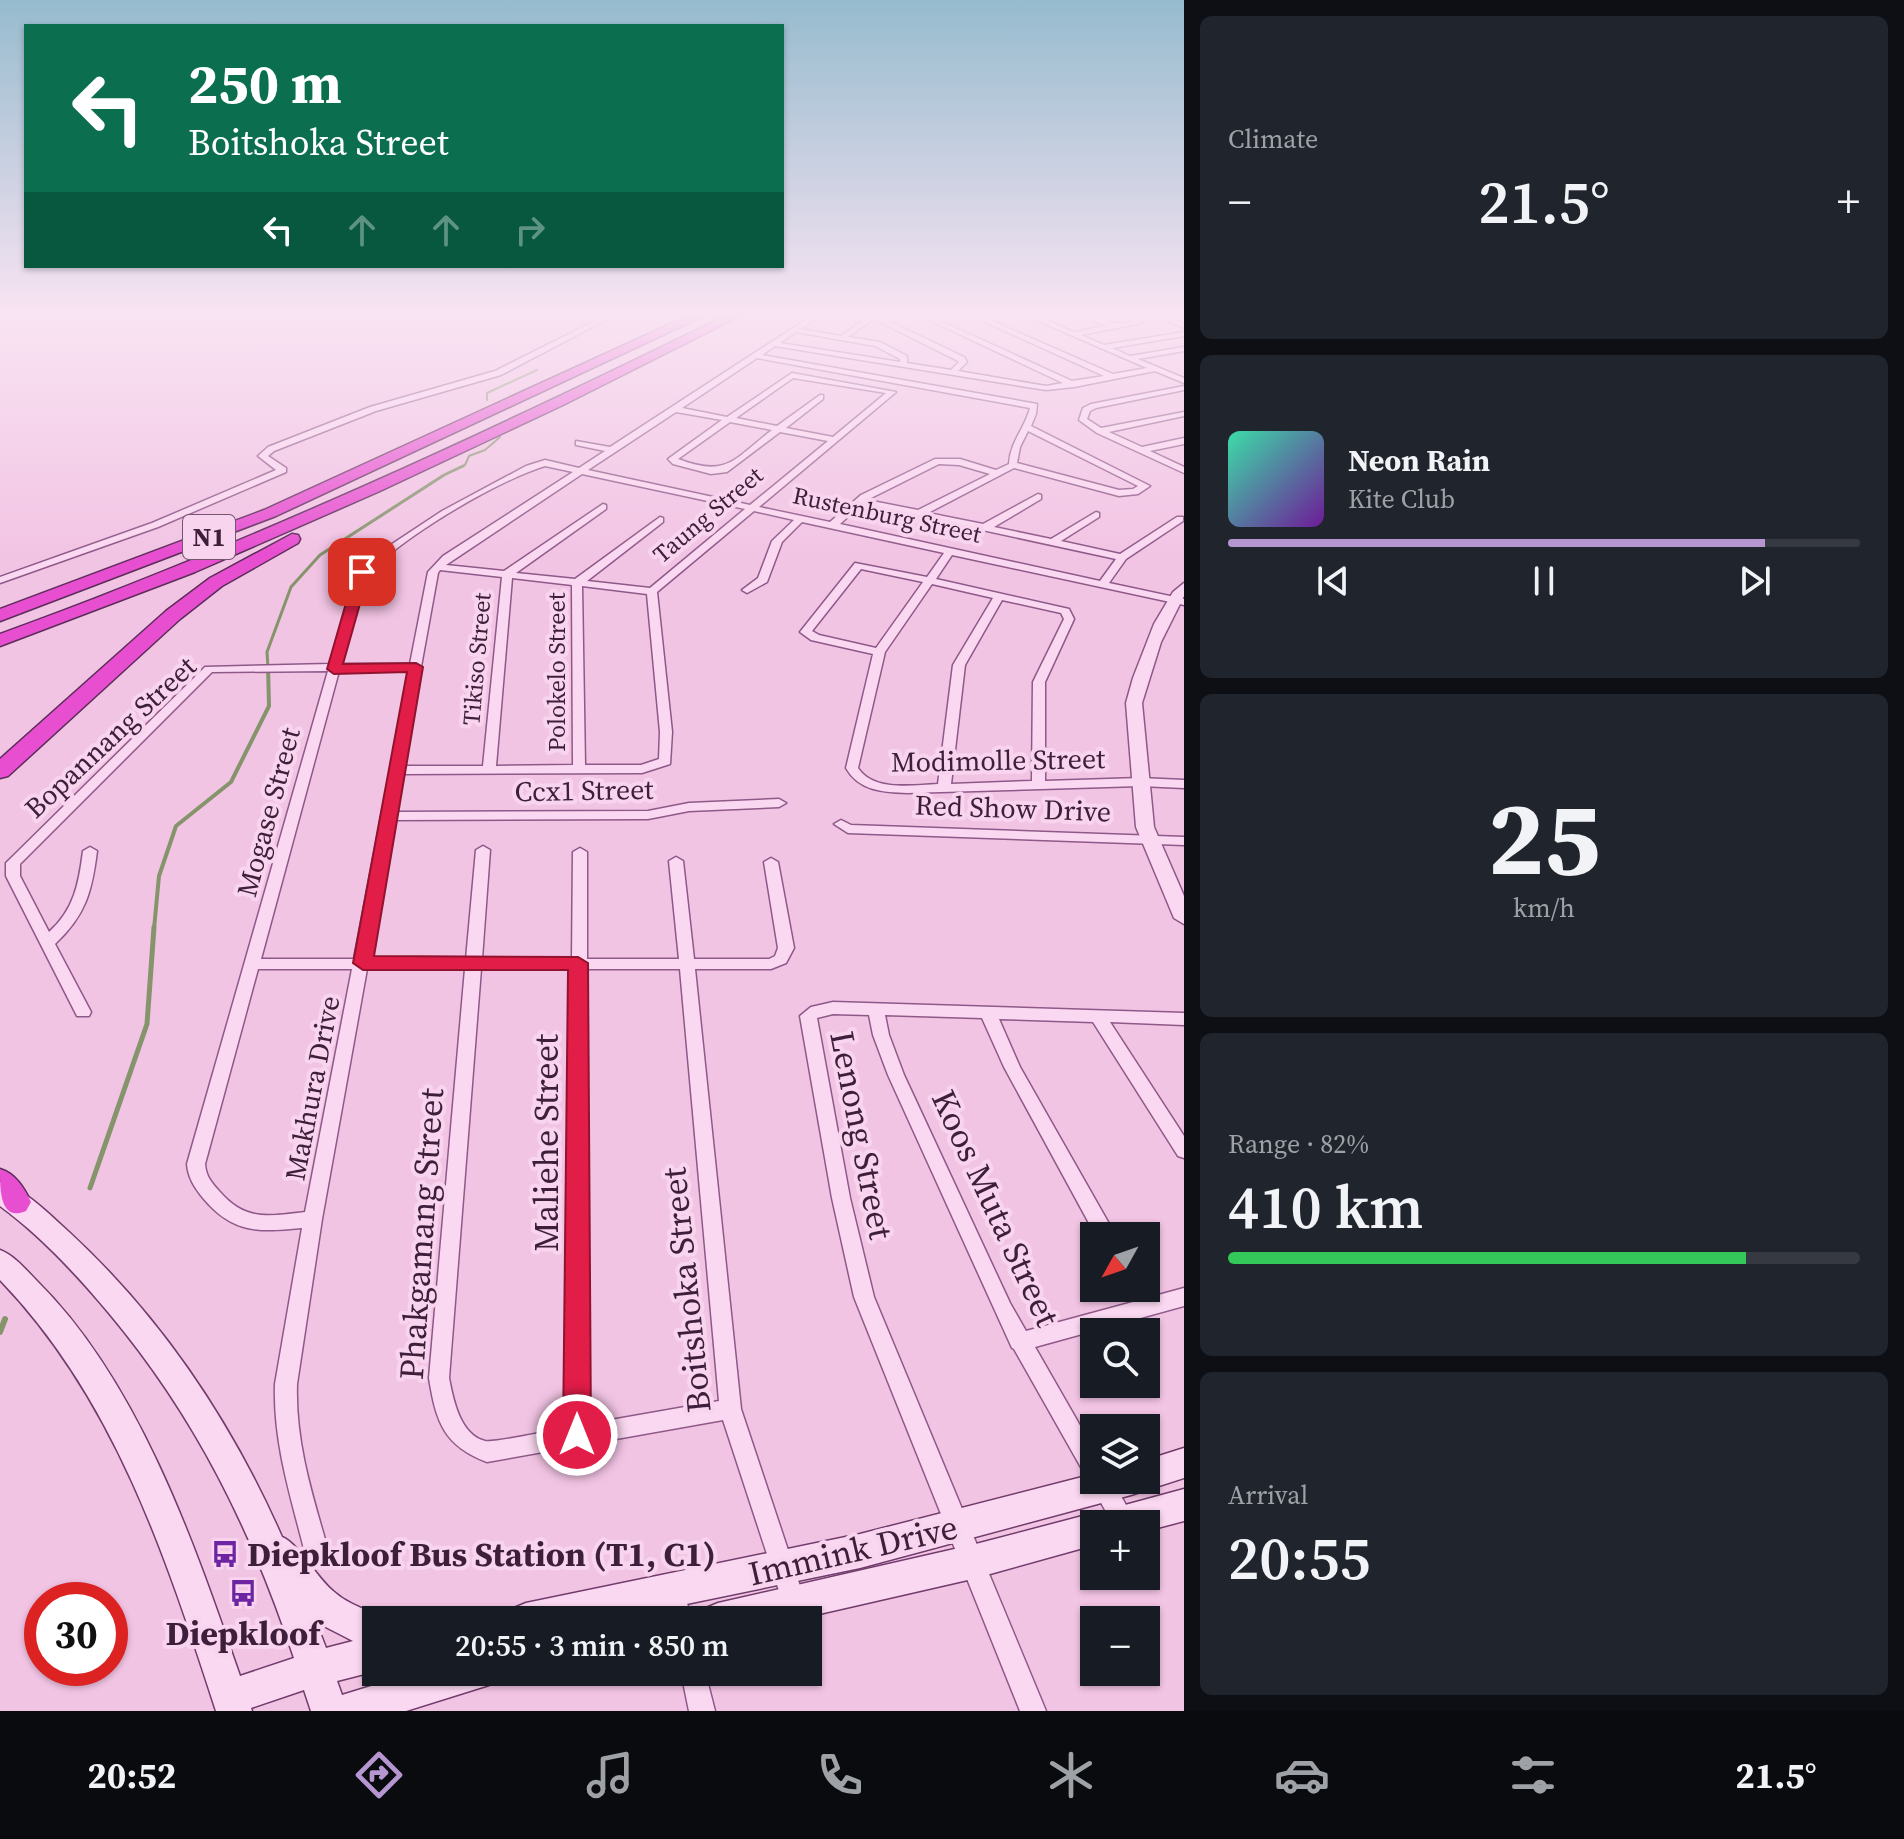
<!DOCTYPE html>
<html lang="en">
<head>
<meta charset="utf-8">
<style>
	body { margin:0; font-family:"Source Serif 4",serif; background:#20242c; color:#f1f3f6; height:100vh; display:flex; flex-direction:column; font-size:30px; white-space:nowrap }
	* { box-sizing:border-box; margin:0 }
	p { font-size:26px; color:#9ea1a6 }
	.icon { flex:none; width:44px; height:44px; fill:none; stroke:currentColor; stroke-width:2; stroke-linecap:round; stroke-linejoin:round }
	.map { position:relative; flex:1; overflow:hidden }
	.details { display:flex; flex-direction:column; gap:16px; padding:16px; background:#0d0f14; width:720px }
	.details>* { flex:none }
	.hud { position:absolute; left:24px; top:24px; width:760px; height:244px; border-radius:0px; box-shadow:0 2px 6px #0004; background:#0b6e4f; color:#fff; overflow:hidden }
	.needle { width:52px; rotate:230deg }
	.tools { position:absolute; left:1080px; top:1222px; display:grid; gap:16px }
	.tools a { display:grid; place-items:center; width:80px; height:80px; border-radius:0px; background:#171b24; box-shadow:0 2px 6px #0004; font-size:40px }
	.speed { position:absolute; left:24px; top:1582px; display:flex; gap:16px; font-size:40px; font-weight:700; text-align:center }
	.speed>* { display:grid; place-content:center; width:104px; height:104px; border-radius:50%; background:#171b24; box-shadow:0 2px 6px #0004; line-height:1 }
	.speed .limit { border:12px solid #d22; background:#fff; color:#111 }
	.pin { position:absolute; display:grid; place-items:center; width:68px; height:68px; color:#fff; margin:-34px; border-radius:16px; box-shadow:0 4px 12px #0006 }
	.me { position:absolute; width:88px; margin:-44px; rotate:0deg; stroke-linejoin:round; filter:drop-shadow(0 0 6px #0008) }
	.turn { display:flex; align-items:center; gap:28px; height:168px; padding:0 32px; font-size:36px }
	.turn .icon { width:104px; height:104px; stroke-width:2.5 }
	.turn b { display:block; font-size:56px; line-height:68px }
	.lanes { display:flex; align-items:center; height:76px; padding:0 32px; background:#0003; justify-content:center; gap:40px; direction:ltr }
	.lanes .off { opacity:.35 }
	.big { font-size:60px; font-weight:600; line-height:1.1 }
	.details .widget { flex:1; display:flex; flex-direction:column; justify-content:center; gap:12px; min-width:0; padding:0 28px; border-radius:12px; background:#20242c }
	.details .dial { align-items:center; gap:0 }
	.dial b { font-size:104px; line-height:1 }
	.song { display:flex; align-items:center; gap:24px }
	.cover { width:96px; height:96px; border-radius:12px; background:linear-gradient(135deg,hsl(160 70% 55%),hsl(280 70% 35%)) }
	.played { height:8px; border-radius:4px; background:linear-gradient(90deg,#b696d0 85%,#363941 85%) }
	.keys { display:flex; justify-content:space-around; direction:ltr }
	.heat { display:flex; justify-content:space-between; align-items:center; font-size:44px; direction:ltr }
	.charge { height:12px; border-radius:6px; background:linear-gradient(90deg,#34c759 82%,#363941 0) }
	.trip { position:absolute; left:362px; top:1606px; width:460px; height:80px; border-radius:0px; background:#171b24; box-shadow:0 2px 6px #0004; font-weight:600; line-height:80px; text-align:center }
	.menu { display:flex; height:128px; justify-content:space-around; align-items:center; background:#090b0e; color:#9ea1a6 }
	.menu .icon { width:56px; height:56px }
	.menu .on { color:#b696d0 }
	.menu b { font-size:36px; color:#f1f3f6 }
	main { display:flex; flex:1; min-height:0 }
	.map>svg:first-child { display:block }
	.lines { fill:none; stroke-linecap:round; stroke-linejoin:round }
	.stream-far4 { stroke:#86946c; stroke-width:2 }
	.stream-far3 { stroke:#86946c; stroke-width:3 }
	.stream-far2 { stroke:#86946c; stroke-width:4 }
	.stream-far1 { stroke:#86946c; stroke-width:5 }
	.stream { stroke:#86946c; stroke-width:6 }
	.minor-casing { stroke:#8e5988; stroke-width:3 }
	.tertiary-casing { stroke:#8e5988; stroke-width:3 }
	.secondary-casing { stroke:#703c6b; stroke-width:3 }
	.motorway-casing { stroke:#5c2d59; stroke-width:3 }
	.minor { fill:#fbd8f1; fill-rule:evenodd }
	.tertiary { fill:#fbd8f1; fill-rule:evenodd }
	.secondary { fill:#fbd8f1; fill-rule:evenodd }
	.motorway { fill:#e74fd0; fill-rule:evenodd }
	.route { fill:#e11d48; stroke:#92132f; stroke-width:2 }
	.labels { text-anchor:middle; stroke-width:8; stroke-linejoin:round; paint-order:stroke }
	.far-street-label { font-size:24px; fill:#3d1e3b; stroke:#f8d4ee }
	.shield { fill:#f8d4ee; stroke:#755571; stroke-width:2 }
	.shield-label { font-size:26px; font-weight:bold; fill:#3d1e3b }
	.street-label { font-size:28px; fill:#3d1e3b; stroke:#f8d4ee }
	.near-street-label { font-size:34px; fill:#3d1e3b; stroke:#f8d4ee }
	.near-poi-label { font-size:34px; font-weight:bold; fill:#3d1e3b; stroke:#f8d4ee; text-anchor:start }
</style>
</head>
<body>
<main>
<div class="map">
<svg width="1184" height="1711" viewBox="0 0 1184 1711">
	<rect width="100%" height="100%" fill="#f2c4e4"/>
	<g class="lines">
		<g class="stream-far4">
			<path d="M 487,400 L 487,393 L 537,370"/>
			<path d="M 459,468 L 465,465 L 469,456 L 485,450 L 500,437"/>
		</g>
		<path class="stream-far3" d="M 268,668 L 267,652 L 291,587 L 320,555 L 444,475 L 463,466"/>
		<path class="stream-far2" d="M 154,929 L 159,876 L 176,826 L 231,782 L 269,706 L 268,666"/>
		<path class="stream-far1" d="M 90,1188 L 147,1024 L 154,927"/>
		<path class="stream" d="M 0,1332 L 5,1319"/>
		<g class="minor-casing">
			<g id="minor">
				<path d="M 611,313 L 619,313 L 501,375 L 376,411 L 274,451 L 268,456 L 286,468 L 286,472 L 158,527 L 0,583 L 0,577 L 152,523 L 276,470 L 258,456 L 268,447 L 370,407 L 495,371 Z"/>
				<path d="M 816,313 L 824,313 L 801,329 L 841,336 L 871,315 L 881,313 L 878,316 L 964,357 L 967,362 L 958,371 L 1046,386 L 1063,383 L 914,313 L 923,313 L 1072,381 L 1104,376 L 965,313 L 974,313 L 1113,374 L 1147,368 L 1020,313 L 1029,313 L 1074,332 L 1106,326 L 1076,313 C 1100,313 1105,327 1133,322 L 1116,313 L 1125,313 L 1143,323 L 1081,335 L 1104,345 L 1184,332 L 1184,336 L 1112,348 L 1130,356 L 1184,347 L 1184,351 L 1138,359 L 1184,378 L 1184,383 L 1155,371 L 1074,387 L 1046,390 L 775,346 L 762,355 L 1037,404 L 1036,414 L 1031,426 L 1150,486 L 1138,494 L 1119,496 L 1014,468 L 928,513 L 983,524 L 1038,494 L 1041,495 L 1041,499 L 994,527 L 1051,539 L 1096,512 L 1099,513 L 1099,517 L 1061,541 L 1120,554 L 1177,517 L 1183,517 L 1183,521 L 1126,559 L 1109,583 L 1184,599 L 1184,605 L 952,555 L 936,579 L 1069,609 L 1074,619 L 1045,682 L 1045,781 L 1140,778 L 1184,780 L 1184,788 L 1140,786 L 907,793 C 883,792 859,791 846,768 L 873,654 L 811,640 L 800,632 L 855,563 L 927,577 L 944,553 L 802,522 L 782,542 L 767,582 L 747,593 L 742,590 L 758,578 L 772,541 L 794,520 L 754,511 L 657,592 L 672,732 L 670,764 L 642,773 L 402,774 L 395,812 L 648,811 L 689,803 L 779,799 L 786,803 L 779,807 L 689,811 L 648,819 L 394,820 L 369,959 L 466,959 L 476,850 L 483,846 L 490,850 L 482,959 L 572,959 L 573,852 L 580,848 L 587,852 L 587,959 L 679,959 L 669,861 L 676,857 L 683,861 L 694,959 L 769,959 L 775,956 L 778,948 L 764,862 L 771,858 L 778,862 L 794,948 L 786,963 L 771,969 L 695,969 L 741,1409 L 805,1601 L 801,1609 L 793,1613 L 785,1609 L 723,1420 L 487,1462 C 444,1446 436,1422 429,1378 L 465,969 L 367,969 L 322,1219 L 297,1384 C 295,1443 313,1497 329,1553 L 325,1561 L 317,1565 L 309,1561 L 305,1553 C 291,1497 273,1443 275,1384 L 302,1228 C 259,1232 233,1234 203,1198 C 195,1188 188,1178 187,1164 L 328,671 L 212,672 L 20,864 L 20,876 L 49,932 C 74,910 79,883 83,851 L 90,847 L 97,851 C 92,891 86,915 55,944 L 91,1012 L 89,1016 L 77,1016 L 75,1012 L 6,876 L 6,863 L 205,667 L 330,664 L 355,577 L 366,563 L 386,548 L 442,511 L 526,466 L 545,460 L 579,468 L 605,451 L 576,445 L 576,441 L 610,447 ZM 874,319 L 958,361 L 959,362 L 951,370 L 907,363 L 907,356 L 880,342 L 848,337 ZM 796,332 L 875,346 L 900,359 L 900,362 L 780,343 ZM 757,358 L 1030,408 C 1025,428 1010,442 1009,464 L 996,470 L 960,459 L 935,459 L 861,495 L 830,522 L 759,507 L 896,392 L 792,373 L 727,417 L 682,408 ZM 793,378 L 886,393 L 833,437 L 786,428 L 823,399 L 823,395 L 820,395 L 777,426 L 736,418 ZM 676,412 L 722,420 L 668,459 L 673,464 L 711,474 L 727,472 L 780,432 L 828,441 L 750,505 L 588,470 ZM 730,422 L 772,430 C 734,459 728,478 678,459 ZM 1028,431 L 1138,486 L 1133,489 L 1119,490 L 1017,463 L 1020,447 ZM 939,464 L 959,465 L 990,474 L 918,510 L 867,500 ZM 545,466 L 573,472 L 443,556 L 428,572 L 410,664 L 341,664 L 365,578 C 397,539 497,481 545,466 ZM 582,474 L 745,509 L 650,588 L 587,581 L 663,522 L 663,518 L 660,517 L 575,579 L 516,573 L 606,509 L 606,505 L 603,504 L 504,571 L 446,565 ZM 862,504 L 1116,559 L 1100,581 L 840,524 ZM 861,569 L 923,582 L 876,648 L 819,635 L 812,631 ZM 440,570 L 502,577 L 483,766 L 403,766 L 438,573 ZM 512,578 L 572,585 L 573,765 L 496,766 ZM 932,584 L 993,598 L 953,665 L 938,784 C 913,785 874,792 858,768 L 885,652 ZM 582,586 L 647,594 L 660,732 L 659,759 L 641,765 L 585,765 ZM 1002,600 L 1061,613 L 1064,619 L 1033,682 L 1032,781 L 951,784 L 965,665 ZM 339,671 L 409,671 L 354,959 L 261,959 ZM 258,969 L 352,969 L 305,1212 C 270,1216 246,1222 220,1192 C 212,1183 206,1177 205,1164 ZM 481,969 L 572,969 L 566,1428 C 552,1430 495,1443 485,1441 C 460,1435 453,1399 449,1378 ZM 587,969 L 680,969 L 719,1401 L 588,1424 Z"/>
				<path d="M 1149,313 L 1158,313 L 1184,324 L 1184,328 Z"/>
				<path d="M 1184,386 L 1184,390 L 1096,408 L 1090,411 L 1087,419 L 1101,428 L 1184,412 L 1184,416 L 1109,432 L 1142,447 L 1184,438 L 1184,444 L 1150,451 L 1184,467 L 1184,473 L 1097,433 L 1079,420 L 1083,408 L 1091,404 Z"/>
				<path d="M 841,820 L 851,825 L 1184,837 L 1184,845 L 848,833 L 834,824 Z"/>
				<path d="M 833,1002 L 1184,1013 L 1184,1025 L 1110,1022 L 1184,1136 L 1184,1158 L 1178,1156 L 1093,1022 L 999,1019 L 1020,1067 L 1116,1236 L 1096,1236 L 1004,1067 L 982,1018 L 885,1015 L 889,1035 L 904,1075 L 1010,1303 L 1026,1331 L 1133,1302 L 1125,1288 L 1145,1288 L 1151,1297 L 1184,1288 L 1184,1306 L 1035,1347 L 1094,1450 L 1094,1480 L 1112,1480 L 1135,1521 L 1134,1524 L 1113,1524 L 1014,1349 L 1012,1348 L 888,1075 L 873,1035 L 869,1015 L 833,1014 L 817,1018 L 850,1198 L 874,1297 L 1046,1711 L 1020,1711 L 854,1297 L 832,1198 L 800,1016 L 811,1007 Z"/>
				<path d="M 673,1579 L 681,1583 L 692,1620 L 668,1620 L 661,1591 L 665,1583 Z"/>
				<path d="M 681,1672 L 705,1672 L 715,1711 L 689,1711 Z"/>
			</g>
		</g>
		<g class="tertiary-casing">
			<path id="tertiary" d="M 1184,583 L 1184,596 L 1161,642 L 1142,703 L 1154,827 L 1184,896 L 1184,924 L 1174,918 L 1136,827 L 1126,703 L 1133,678 L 1154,624 L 1173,592 Z"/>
		</g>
		<g class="secondary-casing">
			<g id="secondary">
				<path d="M 0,1182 C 26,1190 49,1214 69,1232 C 161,1317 232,1423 282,1537 C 299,1544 316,1577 333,1591 C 350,1606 368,1610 388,1619 L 376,1620 L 376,1671 L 337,1681 L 342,1695 L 417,1672 L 494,1672 L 489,1685 L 406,1711 L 311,1711 L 304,1690 L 251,1708 L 252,1711 L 216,1711 C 166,1557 115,1399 0,1280 L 0,1250 C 15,1256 26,1270 37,1281 C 139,1382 194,1543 240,1676 L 294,1658 C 251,1529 196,1417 108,1312 C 76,1274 41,1236 0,1206 ZM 316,1622 L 353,1641 L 326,1648 Z"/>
				<path d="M 1184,1448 L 1184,1478 L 1131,1495 L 860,1568 L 609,1620 L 509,1620 L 514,1608 L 526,1603 L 860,1534 L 1094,1474 L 1094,1480 L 1146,1480 L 1146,1460 Z"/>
				<path d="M 1184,1489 L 1184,1521 L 1146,1531 L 1146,1524 L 1094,1524 L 1094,1545 L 972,1579 L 793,1620 L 701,1620 L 706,1608 L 718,1603 L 972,1545 L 1094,1513 L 1101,1516 L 1114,1508 Z"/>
			</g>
		</g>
		<g class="motorway-casing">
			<g id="motorway">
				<path d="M 694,313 L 710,313 L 276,516 L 0,621 L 0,609 L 264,510 Z"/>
				<path d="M 731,313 L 746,313 L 563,405 L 380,491 L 195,572 L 0,646 L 0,634 C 251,543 491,431 731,313 Z"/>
				<path d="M 292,534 L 298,535 L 300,539 L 298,543 L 222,586 L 180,619 L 8,776 L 0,778 L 0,759 L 166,611 L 210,578 Z"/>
				<path d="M 0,1169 C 16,1174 24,1188 31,1202 L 26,1211 C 0,1222 0,1191 0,1169 Z"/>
			</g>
		</g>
		<use href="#minor" class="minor"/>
		<use href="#tertiary" class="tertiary"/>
		<use href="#secondary" class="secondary"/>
		<use href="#motorway" class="motorway"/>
	</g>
	<linearGradient id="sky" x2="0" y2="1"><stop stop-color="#96bbce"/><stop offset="0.57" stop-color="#f9e4f3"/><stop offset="1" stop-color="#f9e4f3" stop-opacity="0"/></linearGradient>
	<rect width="1184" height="553" fill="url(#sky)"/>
	<path class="route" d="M 362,568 L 369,572 L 343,664 L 416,663 L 423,667 L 374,956 L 578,957 L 588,963 L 591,1435 L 587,1444 L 577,1448 L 567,1444 L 563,1435 L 568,970 L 363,970 L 353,963 L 407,672 L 334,674 L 327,669 L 355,572 Z"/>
	<defs>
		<g id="bus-bare" transform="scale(2.16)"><path d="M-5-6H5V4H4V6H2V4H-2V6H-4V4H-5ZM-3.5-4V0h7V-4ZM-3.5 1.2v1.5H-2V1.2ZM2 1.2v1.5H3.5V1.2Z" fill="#6d24a2" stroke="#f8d4ee" stroke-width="2.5" paint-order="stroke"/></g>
	</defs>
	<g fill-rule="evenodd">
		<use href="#bus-bare" x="225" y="1554"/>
		<use href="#bus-bare" x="243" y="1593"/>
	</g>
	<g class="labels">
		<g class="far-street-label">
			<text transform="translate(708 515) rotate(-40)" y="8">Taung Street</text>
			<text transform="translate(887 515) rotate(12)" y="8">Rustenburg Street</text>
			<text transform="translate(477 659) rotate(-85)" y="8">Tikiso Street</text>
			<text transform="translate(557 672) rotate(-90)" y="8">Polokelo Street</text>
		</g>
		<rect class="shield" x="183" y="515" width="52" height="44" rx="6"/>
		<g class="shield-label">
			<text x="209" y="546">N1</text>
		</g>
		<g class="street-label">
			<text transform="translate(110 737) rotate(-43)" y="10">Bopannang Street</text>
			<text transform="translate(998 760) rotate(-1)" y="10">Modimolle Street</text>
			<text transform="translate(584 790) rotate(-1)" y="10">Ccx1 Street</text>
			<text transform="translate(1013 808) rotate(2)" y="10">Red Show Drive</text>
			<text transform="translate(268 812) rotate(-75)" y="10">Mogase Street</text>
			<text transform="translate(312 1088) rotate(-79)" y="10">Makhura Drive</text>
		</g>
		<g class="near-street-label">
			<text transform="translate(862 1135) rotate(79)" y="12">Lenong Street</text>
			<text transform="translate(546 1143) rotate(-90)" y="12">Maliehe Street</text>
			<text transform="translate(996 1208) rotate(65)" y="12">Koos Muta Street</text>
			<text transform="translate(421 1234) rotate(-86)" y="12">Phakgamang Street</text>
			<text transform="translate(686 1290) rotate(-96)" y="12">Boitshoka Street</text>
			<text transform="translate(853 1550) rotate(-13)" y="12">Immink Drive</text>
		</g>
		<g class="near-poi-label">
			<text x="247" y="1566">Diepkloof Bus Station (T1, C1)</text>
			<text x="243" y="1645" text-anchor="middle">Diepkloof</text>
		</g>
	</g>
</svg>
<div class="tools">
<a><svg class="needle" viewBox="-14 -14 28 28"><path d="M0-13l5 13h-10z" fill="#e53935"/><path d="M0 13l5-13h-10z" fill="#9ea1a6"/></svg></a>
<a><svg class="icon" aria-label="search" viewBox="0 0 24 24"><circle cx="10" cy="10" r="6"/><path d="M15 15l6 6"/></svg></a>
<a><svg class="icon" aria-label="layers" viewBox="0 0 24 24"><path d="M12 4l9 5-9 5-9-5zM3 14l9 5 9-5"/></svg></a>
<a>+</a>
<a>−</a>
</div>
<div class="speed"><div class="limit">30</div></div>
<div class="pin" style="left:362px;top:572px;background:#d93025"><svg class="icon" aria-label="arrive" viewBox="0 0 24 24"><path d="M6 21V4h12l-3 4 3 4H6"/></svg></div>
<svg class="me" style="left:577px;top:1435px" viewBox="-20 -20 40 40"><circle r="17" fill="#e11d48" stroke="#fff" stroke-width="3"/><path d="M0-11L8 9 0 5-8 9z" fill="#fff"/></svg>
<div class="trip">20:55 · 3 min · 850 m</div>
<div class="hud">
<div class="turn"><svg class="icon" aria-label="left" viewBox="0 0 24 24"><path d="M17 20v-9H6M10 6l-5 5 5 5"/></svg><div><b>250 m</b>Boitshoka Street</div></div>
<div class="lanes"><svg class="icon" aria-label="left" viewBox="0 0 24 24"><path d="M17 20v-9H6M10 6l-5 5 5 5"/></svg><svg class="icon off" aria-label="ahead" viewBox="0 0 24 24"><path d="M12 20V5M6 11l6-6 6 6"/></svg><svg class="icon off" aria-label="ahead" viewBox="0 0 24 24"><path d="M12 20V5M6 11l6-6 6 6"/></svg><svg class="icon off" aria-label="right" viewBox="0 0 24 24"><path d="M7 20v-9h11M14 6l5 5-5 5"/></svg></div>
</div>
</div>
<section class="details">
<div class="widget"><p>Climate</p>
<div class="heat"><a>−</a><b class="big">21.5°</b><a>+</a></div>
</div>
<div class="widget">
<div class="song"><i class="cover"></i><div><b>Neon Rain</b><p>Kite Club</p></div></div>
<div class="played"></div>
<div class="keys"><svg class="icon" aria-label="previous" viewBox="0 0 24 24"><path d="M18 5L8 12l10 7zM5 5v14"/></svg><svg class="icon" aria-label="pause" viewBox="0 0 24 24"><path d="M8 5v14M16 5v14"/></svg><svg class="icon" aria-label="next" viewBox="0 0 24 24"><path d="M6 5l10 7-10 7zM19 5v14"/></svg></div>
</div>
<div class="widget dial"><b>25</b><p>km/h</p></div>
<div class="widget"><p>Range · 82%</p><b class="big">410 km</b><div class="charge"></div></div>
<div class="widget"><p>Arrival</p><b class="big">20:55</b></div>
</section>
</main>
<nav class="menu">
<b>20:52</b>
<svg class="icon on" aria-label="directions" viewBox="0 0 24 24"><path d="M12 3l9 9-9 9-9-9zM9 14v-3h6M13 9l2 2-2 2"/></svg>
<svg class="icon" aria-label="music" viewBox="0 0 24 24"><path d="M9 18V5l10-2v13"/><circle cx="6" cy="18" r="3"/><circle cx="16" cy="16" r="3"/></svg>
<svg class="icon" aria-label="phone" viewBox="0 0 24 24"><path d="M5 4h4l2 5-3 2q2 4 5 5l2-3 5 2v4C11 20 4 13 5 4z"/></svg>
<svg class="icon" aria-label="climate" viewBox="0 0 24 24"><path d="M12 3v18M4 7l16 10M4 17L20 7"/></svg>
<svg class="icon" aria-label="car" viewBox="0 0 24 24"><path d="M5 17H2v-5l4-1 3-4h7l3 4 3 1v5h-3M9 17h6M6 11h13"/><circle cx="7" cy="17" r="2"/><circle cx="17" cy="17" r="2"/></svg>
<svg class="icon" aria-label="filters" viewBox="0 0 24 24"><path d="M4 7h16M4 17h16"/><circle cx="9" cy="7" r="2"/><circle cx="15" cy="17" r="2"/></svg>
<b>21.5°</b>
</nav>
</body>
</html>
